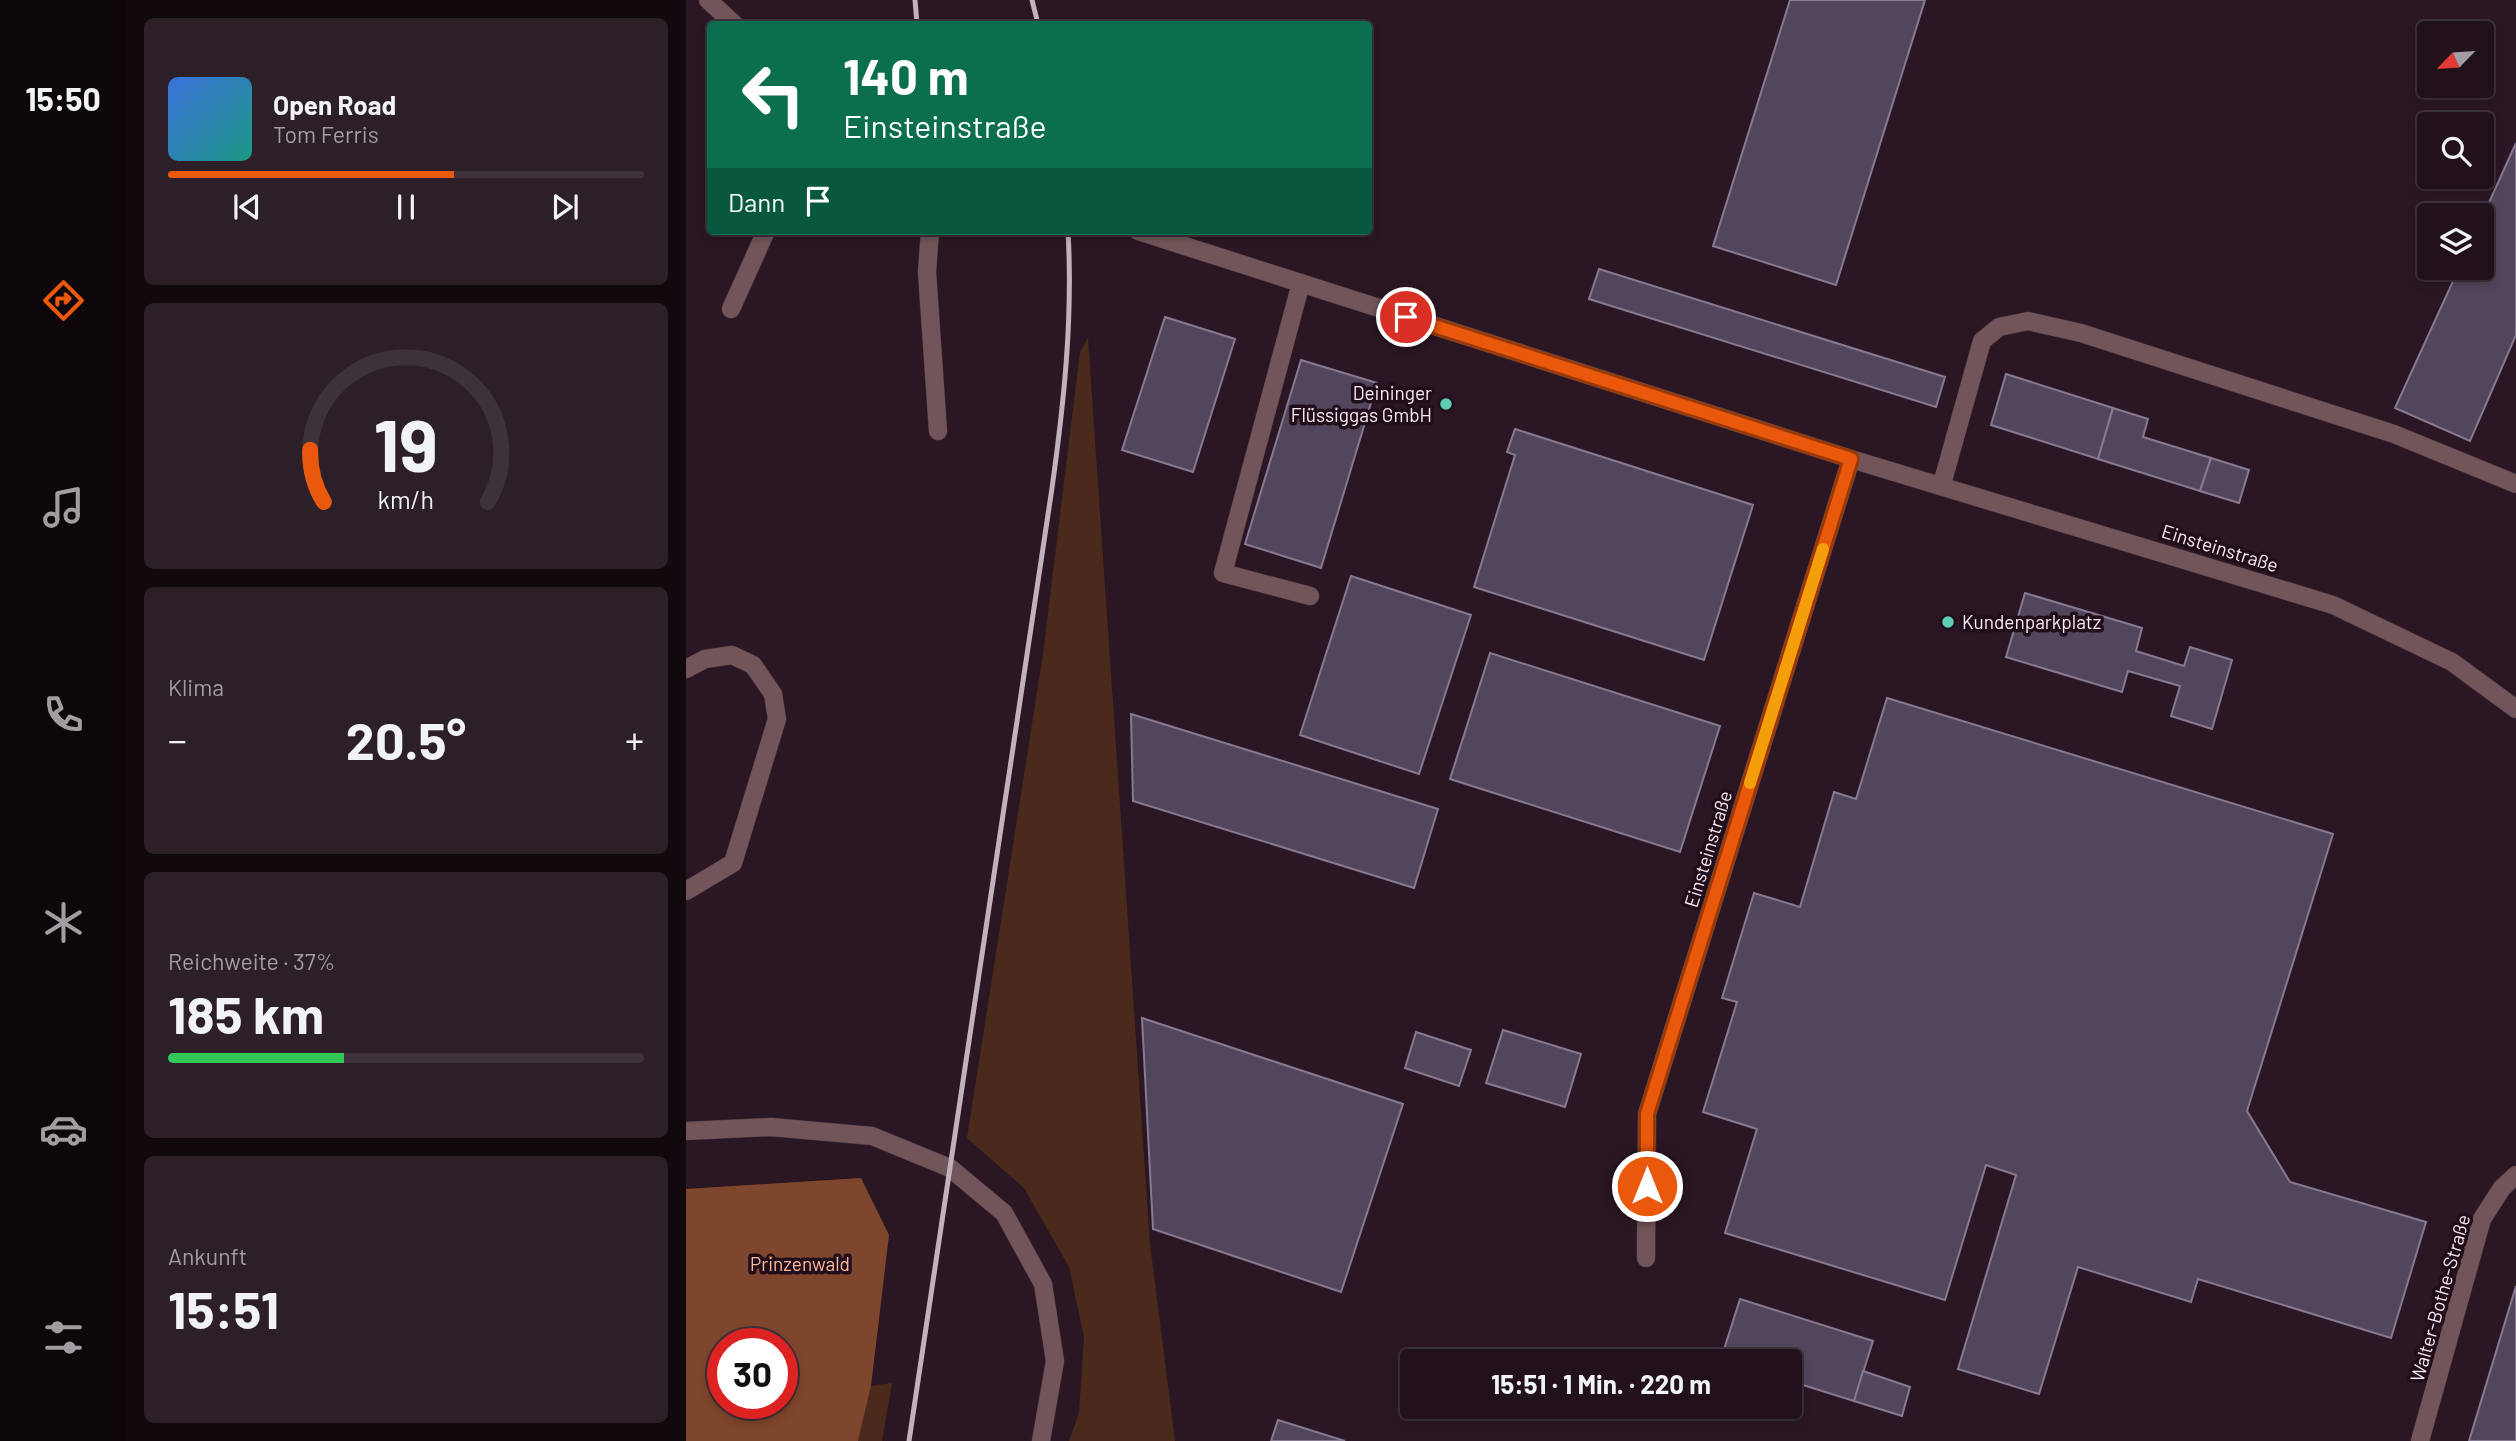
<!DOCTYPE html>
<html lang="de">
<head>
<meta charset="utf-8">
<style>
	body { margin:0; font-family:Barlow,sans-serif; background:#2d1f28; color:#f1f3f6; height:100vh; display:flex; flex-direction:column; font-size:26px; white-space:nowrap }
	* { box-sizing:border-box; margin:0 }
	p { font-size:23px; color:#a29da3 }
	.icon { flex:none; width:38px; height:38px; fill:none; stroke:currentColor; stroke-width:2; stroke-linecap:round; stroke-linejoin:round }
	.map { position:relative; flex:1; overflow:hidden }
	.sheet { display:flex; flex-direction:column; gap:18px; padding:18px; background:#12090f; width:560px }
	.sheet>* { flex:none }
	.hud { position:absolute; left:21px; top:21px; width:665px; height:214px; border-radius:7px; box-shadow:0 4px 10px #0003,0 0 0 2px #3d313a; background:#0b6e4f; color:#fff; overflow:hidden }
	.needle { width:46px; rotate:245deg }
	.tools { position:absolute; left:1731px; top:21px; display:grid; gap:14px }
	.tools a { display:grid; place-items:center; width:77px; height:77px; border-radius:7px; background:#20111b; box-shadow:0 4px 10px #0003,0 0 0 2px #3d313a; font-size:35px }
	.speed { position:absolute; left:21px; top:1328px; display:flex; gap:14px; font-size:35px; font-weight:700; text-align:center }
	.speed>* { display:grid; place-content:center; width:91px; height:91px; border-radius:50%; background:#20111b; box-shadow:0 4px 10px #0003,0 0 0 2px #3d313a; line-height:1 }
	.speed .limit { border:10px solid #d22; background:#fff; color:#111 }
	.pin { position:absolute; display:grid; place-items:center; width:60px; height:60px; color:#fff; margin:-30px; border:4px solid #fff; border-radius:50%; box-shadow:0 2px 7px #0007 }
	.me { position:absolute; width:77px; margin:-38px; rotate:0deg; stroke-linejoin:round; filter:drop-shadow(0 0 5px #0008) }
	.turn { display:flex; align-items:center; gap:24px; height:147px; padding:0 21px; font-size:32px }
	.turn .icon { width:91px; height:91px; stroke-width:2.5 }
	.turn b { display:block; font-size:49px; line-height:60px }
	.then { display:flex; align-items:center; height:66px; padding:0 21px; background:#0003; gap:14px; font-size:26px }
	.big { font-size:52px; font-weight:700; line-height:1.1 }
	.sheet .widget { flex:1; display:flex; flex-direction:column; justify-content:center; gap:10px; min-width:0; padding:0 24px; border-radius:10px; background:#2d1f28 }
	.sheet .dial { align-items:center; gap:0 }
	.dial svg { height:182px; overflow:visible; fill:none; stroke:#3d313a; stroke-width:7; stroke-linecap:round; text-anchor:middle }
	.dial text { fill:#f1f3f6; stroke:none }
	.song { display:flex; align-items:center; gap:21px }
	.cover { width:84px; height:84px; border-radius:10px; background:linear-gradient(135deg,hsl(220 70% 55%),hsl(170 70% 35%)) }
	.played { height:7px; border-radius:4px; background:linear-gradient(90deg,#ea580c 60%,#3d313a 60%) }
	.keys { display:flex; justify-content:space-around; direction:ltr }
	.heat { display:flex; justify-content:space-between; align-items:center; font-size:38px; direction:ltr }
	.charge { height:10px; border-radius:5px; background:linear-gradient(90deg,#34c759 37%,#3d313a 0) }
	.trip { position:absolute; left:714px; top:1349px; width:402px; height:70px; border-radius:7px; background:#20111b; box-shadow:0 4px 10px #0003,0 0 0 2px #3d313a; font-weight:700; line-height:70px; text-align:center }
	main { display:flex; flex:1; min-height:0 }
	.tab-bar { display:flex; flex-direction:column; width:126px; justify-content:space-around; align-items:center; background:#0d070b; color:#a29da3 }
	.tab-bar .icon { width:49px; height:49px }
	.tab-bar .selected { color:#ea580c }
	.tab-bar b { font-size:32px; color:#f1f3f6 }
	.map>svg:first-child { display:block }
	.green { fill:#4a2a1b }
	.forest { fill:#7e462c; fill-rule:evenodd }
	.building { fill:#51465c; stroke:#867a92; stroke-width:2 }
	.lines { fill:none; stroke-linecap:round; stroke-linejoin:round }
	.minor-casing { stroke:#483541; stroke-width:19 }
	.minor { stroke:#725558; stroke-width:18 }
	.rail { stroke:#c2b2bc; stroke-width:5 }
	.route-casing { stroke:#983908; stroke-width:18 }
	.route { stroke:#ea580c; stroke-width:12 }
	.slow { stroke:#f59e0b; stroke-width:12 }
	.poi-dot { fill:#5eceb7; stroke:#210e1b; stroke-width:2.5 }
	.labels { text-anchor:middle; stroke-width:7; stroke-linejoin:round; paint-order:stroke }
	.poi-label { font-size:19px; fill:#faebf4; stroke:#210e1b; text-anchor:end }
	.street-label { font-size:19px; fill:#faebf4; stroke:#210e1b }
	.park-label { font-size:19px; fill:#feb898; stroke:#210e1b }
</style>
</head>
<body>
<main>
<nav class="tab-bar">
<b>15:50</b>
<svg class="icon selected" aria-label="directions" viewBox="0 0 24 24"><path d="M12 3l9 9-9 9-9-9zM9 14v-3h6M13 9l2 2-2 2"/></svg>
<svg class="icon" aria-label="music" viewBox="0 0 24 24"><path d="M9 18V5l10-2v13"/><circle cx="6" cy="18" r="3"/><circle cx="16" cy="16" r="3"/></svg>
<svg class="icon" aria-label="phone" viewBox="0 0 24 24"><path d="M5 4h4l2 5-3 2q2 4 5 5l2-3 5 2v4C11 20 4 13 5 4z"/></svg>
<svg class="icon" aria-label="climate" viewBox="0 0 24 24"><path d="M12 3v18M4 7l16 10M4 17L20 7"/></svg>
<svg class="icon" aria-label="car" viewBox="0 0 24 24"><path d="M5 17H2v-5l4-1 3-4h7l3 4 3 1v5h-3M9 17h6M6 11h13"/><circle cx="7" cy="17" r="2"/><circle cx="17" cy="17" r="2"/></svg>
<svg class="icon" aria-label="filters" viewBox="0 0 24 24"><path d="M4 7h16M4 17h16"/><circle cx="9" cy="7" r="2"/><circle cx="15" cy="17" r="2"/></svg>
</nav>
<section class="sheet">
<div class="widget">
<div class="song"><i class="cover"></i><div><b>Open Road</b><p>Tom Ferris</p></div></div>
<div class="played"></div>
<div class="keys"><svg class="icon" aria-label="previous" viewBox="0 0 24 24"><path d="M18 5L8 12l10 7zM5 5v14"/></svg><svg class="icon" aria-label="pause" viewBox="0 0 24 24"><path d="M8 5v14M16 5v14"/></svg><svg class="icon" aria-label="next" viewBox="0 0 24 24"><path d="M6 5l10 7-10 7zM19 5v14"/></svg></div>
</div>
<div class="widget dial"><svg viewBox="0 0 100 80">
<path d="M14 69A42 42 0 1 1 86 69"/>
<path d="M14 69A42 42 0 0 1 8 46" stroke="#ea580c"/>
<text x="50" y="56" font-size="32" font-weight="700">19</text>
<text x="50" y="72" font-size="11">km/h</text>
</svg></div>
<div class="widget"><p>Klima</p>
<div class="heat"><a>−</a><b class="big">20.5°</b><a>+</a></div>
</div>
<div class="widget"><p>Reichweite · 37%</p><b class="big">185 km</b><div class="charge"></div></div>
<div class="widget"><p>Ankunft</p><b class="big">15:51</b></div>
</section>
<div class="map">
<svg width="1830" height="1441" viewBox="0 0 1830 1441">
	<rect width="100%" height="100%" fill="#2b1724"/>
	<g class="green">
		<path d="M 402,338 L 464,1244 L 489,1441 L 383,1441 L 393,1413 L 398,1337 L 383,1267 L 338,1188 L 281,1138 L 357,654 L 394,352 Z"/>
		<path d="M 206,1383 L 196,1441 L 172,1441 L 185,1386 Z"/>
	</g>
	<path class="forest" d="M 175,1178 L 203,1235 L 185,1386 L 172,1441 L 0,1441 L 0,1189 ZM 37,1344 L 96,1344 L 96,1404 L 37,1404 Z"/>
	<g class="building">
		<path d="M 1104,0 L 1239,0 L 1150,285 L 1027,246 Z"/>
		<path d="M 1830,143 L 1830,335 L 1784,441 L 1709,408 L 1773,268 L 1796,268 L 1796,218 Z"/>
		<path d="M 913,269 L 1259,377 L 1250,407 L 903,299 Z"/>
		<path d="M 479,317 L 549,339 L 507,472 L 436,450 Z"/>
		<path d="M 615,360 L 691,383 L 635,568 L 559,544 Z"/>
		<path d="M 1320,374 L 1427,408 L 1412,459 L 1305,425 Z"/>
		<path d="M 1427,408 L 1462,419 L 1457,437 L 1525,458 L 1514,491 L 1412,459 Z"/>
		<path d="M 829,429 L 1067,505 L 1018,660 L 788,587 L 829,455 L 821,452 Z"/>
		<path d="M 1525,458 L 1563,470 L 1553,503 L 1514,491 Z"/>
		<path d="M 665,576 L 785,615 L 733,774 L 614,735 Z"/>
		<path d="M 1339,593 L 1456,628 L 1450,651 L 1498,666 L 1504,647 L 1546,660 L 1526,729 L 1485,716 L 1494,686 L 1442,671 L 1436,692 L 1320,657 Z"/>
		<path d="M 804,653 L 1034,726 L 994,852 L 764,779 Z"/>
		<path d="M 1201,698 L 1647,834 L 1561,1111 L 1604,1182 L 1740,1222 L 1705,1338 L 1512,1279 L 1505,1302 L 1392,1267 L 1353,1394 L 1272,1369 L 1330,1175 L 1300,1165 L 1259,1300 L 1039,1233 L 1071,1129 L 1017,1112 L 1051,1002 L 1036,998 L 1068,893 L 1114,907 L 1148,792 L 1170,799 Z"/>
		<path d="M 445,714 L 752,809 L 728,888 L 447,801 Z"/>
		<path d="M 456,1018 L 717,1104 L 655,1292 L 467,1229 Z"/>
		<path d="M 817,1030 L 895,1054 L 879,1107 L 800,1083 Z"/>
		<path d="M 730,1032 L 785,1050 L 773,1086 L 719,1068 Z"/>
		<path d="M 1830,1286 L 1830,1441 L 1783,1441 Z"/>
		<path d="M 1054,1299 L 1187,1341 L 1168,1401 L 1104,1381 L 1104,1362 L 1035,1359 Z"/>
		<path d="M 1177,1371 L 1224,1387 L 1216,1416 L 1168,1401 Z"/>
		<path d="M 592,1420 L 659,1441 L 585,1441 Z"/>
	</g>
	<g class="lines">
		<g class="minor-casing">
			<g id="minor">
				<path d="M 22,0 L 48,24"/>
				<path d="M 244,231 L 241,272 L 252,431"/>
				<path d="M 452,231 L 1165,459 L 1647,605 L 1766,662 L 1830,709"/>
				<path d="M 615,283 L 537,573 L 624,596"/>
				<path d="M 45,309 L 80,231"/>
				<path d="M 1256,484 L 1296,341 L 1313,327 L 1342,321 L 1395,333 L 1708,434 L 1830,484"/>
				<path d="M 0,669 L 19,659 L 46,655 L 67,665 L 87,694 L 91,719 L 47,863 L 0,891"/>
				<path d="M 0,1131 L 85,1127 L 186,1136 L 264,1168 L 318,1213 L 357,1284 L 369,1361 L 355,1441"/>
				<path d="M 960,1258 L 961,1114 L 1165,459"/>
				<path d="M 1734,1441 L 1796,1219 L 1816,1188 L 1830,1175"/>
			</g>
		</g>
		<use href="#minor" class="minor"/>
		<g class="rail">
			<path d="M 229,0 L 231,24"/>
			<path d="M 346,0 L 352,24"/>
			<path d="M 223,1441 L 366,488 C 378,402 387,318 382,231"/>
		</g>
	</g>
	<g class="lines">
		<g class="route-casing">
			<path id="route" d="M 720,317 L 1165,459 L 961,1114 L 961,1186"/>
		</g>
		<use href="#route" class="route"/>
		<path class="slow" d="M 1064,783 L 1137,549"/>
	</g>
	<g class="poi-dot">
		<circle cx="760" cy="404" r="7"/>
		<circle cx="1262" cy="622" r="7"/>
	</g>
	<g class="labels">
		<g class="poi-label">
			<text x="746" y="400">Deininger<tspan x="746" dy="22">Flüssiggas GmbH</tspan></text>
			<text x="1276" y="629" text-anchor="start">Kundenparkplatz</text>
		</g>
		<g class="street-label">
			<text transform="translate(1534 548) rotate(17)" y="7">Einsteinstraße</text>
			<text transform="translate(1022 849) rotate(-73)" y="7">Einsteinstraße</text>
			<text transform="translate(1754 1298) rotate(-74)" y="7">Walter-Bothe-Straße</text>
		</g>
		<g class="park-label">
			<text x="114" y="1271">Prinzenwald</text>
		</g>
	</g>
</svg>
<div class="tools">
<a><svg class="needle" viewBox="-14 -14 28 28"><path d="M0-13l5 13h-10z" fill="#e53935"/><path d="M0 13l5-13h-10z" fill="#a29da3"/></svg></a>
<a><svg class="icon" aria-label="search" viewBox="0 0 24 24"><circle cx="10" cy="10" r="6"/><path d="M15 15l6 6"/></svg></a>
<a><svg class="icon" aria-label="layers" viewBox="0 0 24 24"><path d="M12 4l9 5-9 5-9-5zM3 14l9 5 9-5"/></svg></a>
</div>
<div class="speed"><div class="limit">30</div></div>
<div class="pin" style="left:720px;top:317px;background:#d93025"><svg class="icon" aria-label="arrive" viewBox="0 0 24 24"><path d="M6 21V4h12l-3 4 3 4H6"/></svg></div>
<svg class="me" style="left:961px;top:1186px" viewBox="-20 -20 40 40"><circle r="17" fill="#ea580c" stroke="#fff" stroke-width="3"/><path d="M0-11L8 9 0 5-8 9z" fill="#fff"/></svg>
<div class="trip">15:51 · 1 Min. · 220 m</div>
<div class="hud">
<div class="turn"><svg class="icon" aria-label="left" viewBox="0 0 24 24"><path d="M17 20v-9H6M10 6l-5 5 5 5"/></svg><div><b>140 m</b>Einsteinstraße</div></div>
<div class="then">Dann<svg class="icon" aria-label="arrive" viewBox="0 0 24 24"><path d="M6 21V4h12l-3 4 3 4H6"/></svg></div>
</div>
</div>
</main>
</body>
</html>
